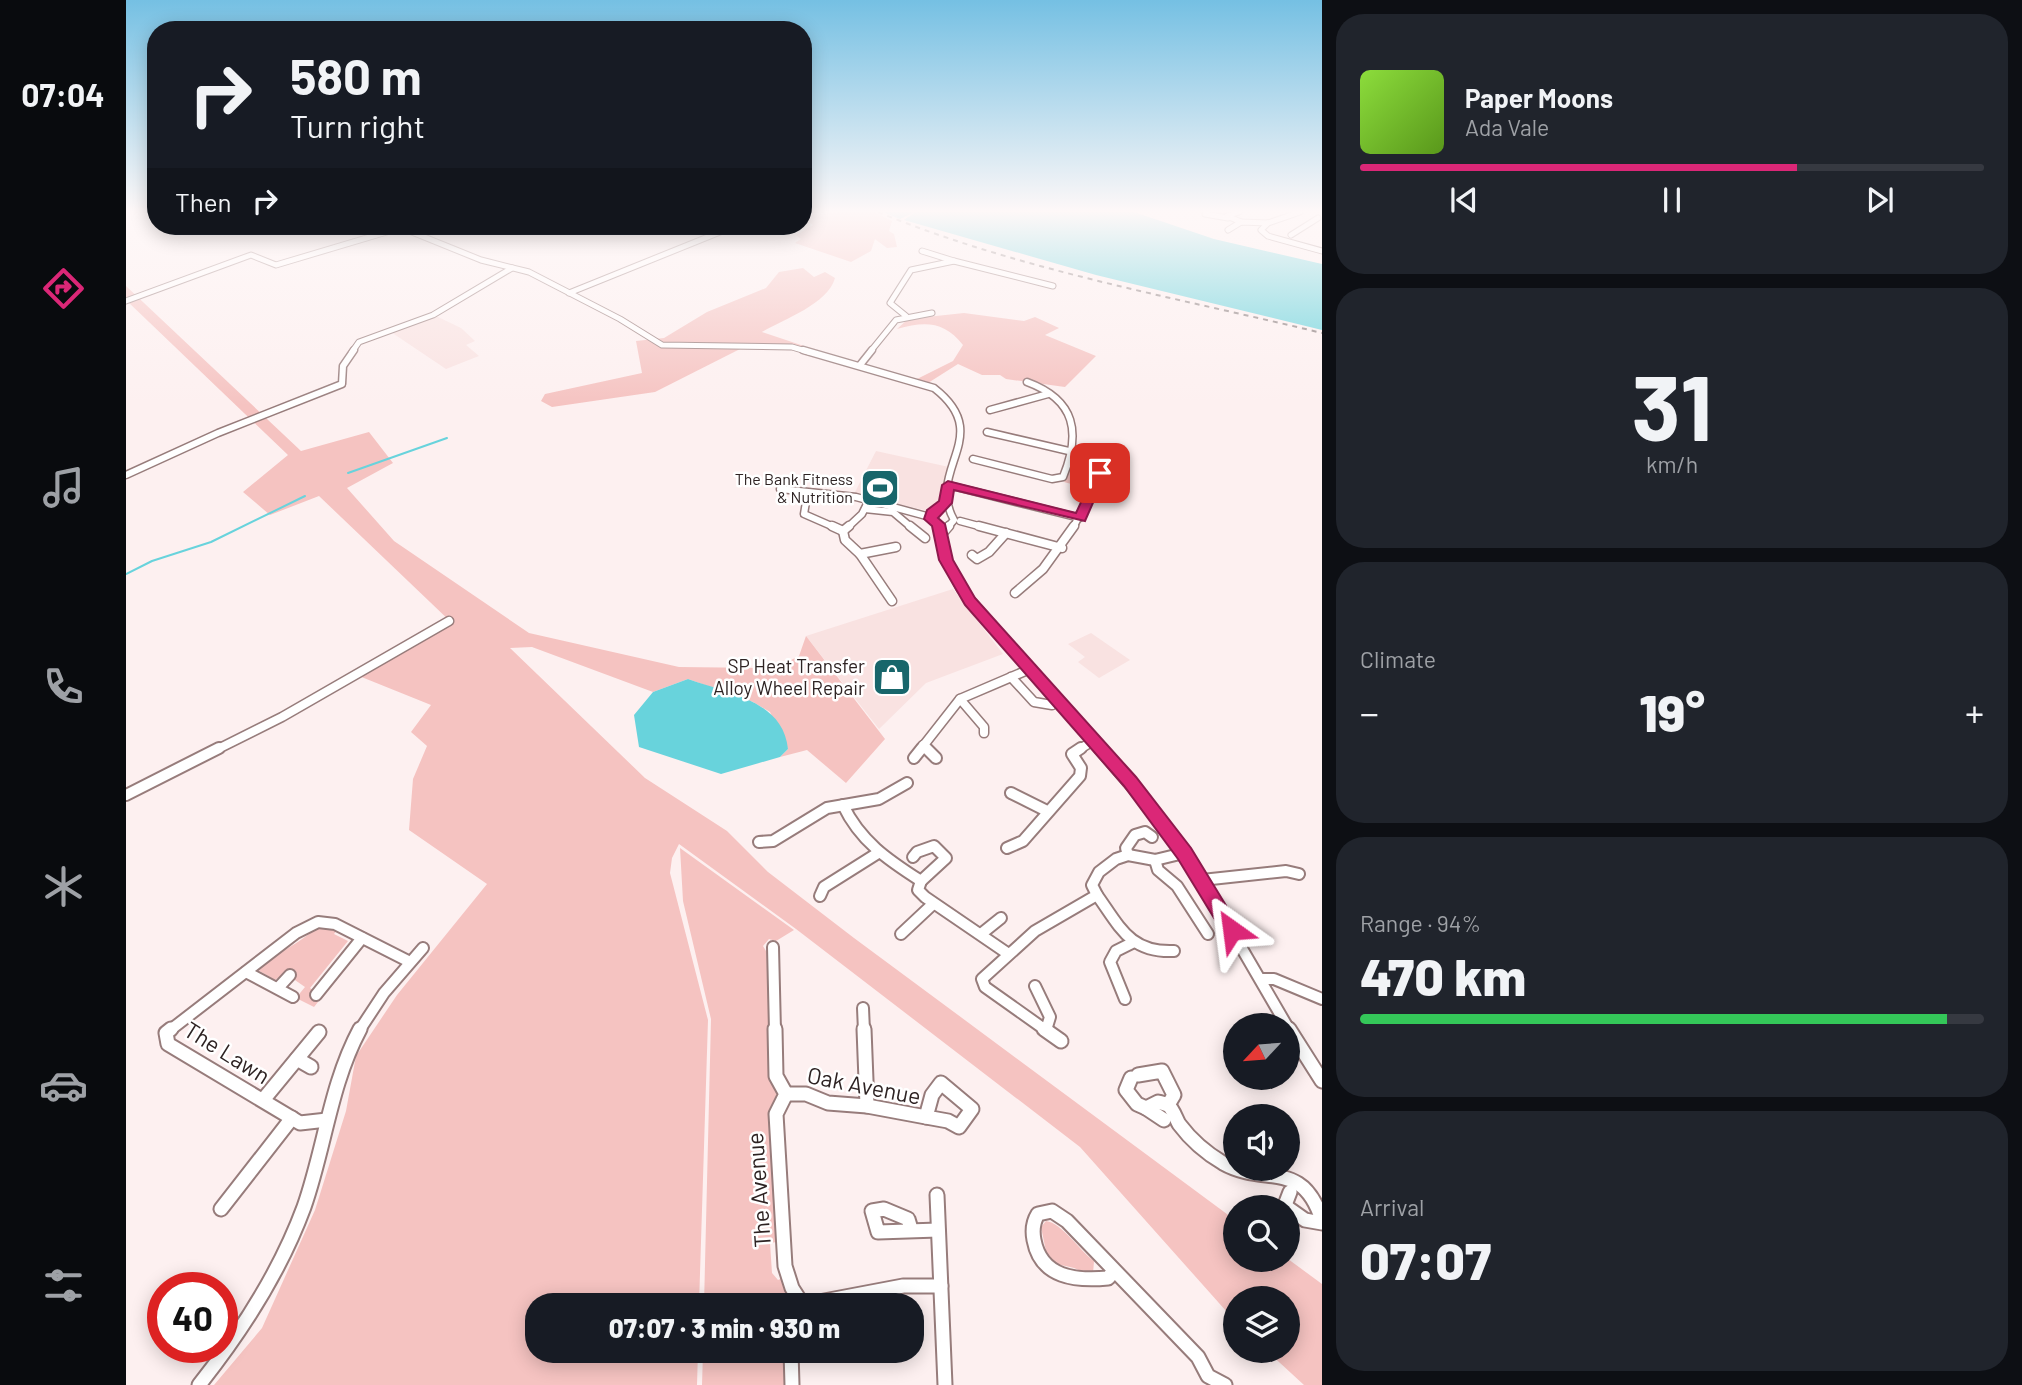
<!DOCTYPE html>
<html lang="en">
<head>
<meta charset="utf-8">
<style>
	body { margin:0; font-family:Barlow,sans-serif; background:#20242c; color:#f1f3f6; height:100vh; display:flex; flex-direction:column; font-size:26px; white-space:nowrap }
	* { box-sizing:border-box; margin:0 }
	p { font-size:23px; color:#9ea1a6 }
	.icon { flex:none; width:38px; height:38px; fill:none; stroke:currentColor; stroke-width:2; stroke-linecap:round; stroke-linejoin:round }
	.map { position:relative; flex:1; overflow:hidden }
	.sheet { display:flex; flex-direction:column; gap:14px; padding:14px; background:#0d0f14; width:700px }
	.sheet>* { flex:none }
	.hud { position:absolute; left:21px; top:21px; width:665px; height:214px; border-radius:28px; box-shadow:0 4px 18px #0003; background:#171b24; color:#f1f3f6; overflow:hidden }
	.needle { width:46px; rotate:244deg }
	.buttons { position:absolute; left:1097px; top:1013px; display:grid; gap:14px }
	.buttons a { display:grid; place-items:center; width:77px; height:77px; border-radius:50%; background:#171b24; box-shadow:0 4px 18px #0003; font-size:35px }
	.speed { position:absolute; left:21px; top:1272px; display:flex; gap:14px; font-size:35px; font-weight:700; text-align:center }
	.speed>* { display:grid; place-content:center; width:91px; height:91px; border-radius:50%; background:#171b24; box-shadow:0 4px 18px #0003; line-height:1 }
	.speed .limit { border:10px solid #d22; background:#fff; color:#111 }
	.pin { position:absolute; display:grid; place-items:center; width:60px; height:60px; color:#fff; margin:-30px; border-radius:14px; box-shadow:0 4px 10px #0006 }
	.me { position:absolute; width:77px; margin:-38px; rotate:329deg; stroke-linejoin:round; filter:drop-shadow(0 0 5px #0008) }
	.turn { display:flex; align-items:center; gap:24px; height:147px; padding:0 28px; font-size:32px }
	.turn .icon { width:91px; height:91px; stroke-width:2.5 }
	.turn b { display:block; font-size:49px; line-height:60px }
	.then { display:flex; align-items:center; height:66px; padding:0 28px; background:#0003; gap:14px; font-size:26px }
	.big { font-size:52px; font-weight:800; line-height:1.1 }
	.sheet .tile { flex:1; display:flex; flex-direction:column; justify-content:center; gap:10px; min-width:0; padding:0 24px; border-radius:28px; background:#20242c }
	.sheet .dial { align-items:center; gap:0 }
	.dial b { font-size:91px; line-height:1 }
	.song { display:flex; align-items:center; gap:21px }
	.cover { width:84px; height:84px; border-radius:10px; background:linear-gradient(135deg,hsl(90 70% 55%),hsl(90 70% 35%)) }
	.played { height:7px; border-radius:4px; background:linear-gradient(90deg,#db2777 70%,#363941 70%) }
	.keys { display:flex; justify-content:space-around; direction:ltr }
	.heat { display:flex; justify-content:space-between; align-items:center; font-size:38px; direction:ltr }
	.charge { height:10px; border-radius:5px; background:linear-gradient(90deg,#34c759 94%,#363941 0) }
	.trip { position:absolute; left:399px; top:1293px; width:399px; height:70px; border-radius:28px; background:#171b24; box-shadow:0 4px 18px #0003; font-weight:800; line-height:70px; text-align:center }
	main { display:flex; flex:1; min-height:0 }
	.dock { display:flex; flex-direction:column; width:126px; justify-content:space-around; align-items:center; background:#090b0e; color:#9ea1a6 }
	.dock .icon { width:49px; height:49px }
	.dock .on { color:#db2777 }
	.dock b { font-size:32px; color:#f1f3f6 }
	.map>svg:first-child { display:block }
	.built { fill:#f9e2e1 }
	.green { fill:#f5c3c1 }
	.water { fill:#68d3dc }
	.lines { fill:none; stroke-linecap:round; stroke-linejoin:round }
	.stream { stroke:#68d3dc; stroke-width:2 }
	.minor-far4-casing { stroke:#977c7b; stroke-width:7 }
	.minor-far3-casing { stroke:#977c7b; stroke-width:9 }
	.minor-far2-casing { stroke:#977c7b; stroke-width:11 }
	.minor-far1-casing { stroke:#977c7b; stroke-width:14 }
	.minor-casing { stroke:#977c7b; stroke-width:17 }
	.minor-far4 { stroke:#fff; stroke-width:5 }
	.minor-far3 { stroke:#fff; stroke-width:6 }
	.minor-far2 { stroke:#fff; stroke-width:8 }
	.minor-far1 { stroke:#fff; stroke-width:10 }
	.minor { stroke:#fff; stroke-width:13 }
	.rail { stroke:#887c7c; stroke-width:2; stroke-dasharray:5 5; stroke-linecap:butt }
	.route { fill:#db2777; stroke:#8e194d; stroke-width:2 }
	.labels { text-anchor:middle; stroke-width:5; stroke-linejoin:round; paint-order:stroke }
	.far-poi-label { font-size:16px; fill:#2e2323; stroke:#fff; text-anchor:end }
	.poi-label { font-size:19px; fill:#2e2323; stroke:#fff; text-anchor:end }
	.near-street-label { font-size:23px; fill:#2e2323; stroke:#fff }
</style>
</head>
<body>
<main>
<nav class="dock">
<b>07:04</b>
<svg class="icon on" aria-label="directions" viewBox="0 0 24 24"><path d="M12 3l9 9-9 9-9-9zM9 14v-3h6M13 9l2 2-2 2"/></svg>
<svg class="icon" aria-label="music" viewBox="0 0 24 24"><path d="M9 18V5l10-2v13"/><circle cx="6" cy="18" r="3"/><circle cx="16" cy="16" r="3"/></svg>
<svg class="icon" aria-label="phone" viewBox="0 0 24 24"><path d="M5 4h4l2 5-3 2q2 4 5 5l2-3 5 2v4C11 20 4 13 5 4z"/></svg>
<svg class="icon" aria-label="climate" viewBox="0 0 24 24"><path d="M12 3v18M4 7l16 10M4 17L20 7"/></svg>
<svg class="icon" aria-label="car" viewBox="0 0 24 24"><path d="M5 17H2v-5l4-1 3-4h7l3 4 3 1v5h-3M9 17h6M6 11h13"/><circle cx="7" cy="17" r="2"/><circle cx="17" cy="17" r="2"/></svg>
<svg class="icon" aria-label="filters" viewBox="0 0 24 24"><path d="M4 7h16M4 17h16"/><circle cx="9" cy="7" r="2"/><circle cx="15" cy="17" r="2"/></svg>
</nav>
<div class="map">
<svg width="1196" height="1385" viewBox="0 0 1196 1385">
	<rect width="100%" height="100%" fill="#fdf0f0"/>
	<g class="built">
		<path d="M 310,316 L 335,328 L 349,341 L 340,345 L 353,356 L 320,369 L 265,332 Z"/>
		<path d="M 750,451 L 823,467 L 813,507 L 803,511 L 728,494 Z"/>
		<path d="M 827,589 L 877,654 L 800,683 L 753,729 L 680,636 Z"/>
		<path d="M 965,633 L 1004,660 L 973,678 L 952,662 L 959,657 L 942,644 Z"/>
	</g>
	<g class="green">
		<path d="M 716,212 L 748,212 L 766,221 L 763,231 L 768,234 L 771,247 L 761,248 L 749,239 L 745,251 L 725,262 L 669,243 L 675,239 L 670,235 L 687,225 L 680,220 L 685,215 Z"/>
		<path d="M 677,268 L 688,277 L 699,272 L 709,278 C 702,304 658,319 636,332 L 690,350 L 616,348 L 529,392 L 426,407 L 415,401 L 419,394 L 516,373 L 510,341 L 538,338 L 581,312 L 640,288 L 653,272 Z"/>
		<path d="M 0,286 L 175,451 L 243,432 L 267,463 L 221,488 L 268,541 L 403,633 L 553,667 L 649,668 L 673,656 L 680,636 L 759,739 L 720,783 L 681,750 L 654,757 L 662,749 L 644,712 L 627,702 L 562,679 L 527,692 L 406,647 L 384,648 L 519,778 L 601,831 L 642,872 L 728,938 L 1109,1220 L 1110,1260 L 1162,1259 L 1196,1284 L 1196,1385 L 1178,1385 L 1141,1351 L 1162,1351 L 1162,1298 L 1110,1298 L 1109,1321 L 954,1147 L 670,929 L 553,844 L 546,858 L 544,873 L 582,1020 L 573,1305 L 411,1306 L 411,1351 L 572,1351 L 571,1385 L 88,1385 L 136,1328 L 189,1210 L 220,1111 L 230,1056 L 271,995 L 361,884 L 283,830 L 287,779 L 301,746 L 285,732 L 305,705 L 233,676 L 327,624 L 193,496 L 144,515 L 117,492 L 162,455 L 0,300 Z"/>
		<path d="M 838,313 L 898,321 L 909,317 L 933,328 L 919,335 L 970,356 L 939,387 L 880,379 L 874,375 L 856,375 L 832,364 L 802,383 L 791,379 L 827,361 L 837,345 C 818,321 799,321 771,329 L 782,319 Z"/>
		<path d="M 947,466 L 971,473 L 964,489 L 938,482 L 943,468 Z"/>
		<path d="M 554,848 L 668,930 L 650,941 L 643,939 L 637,946 L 643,956 L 645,1079 L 651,1094 L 646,1105 L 651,1242 L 644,1243 L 646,1273 L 652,1280 L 657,1278 L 666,1305 L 578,1305 L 585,1019 L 557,901 Z"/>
		<path d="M 202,927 L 211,930 L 208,934 L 222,941 L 184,988 L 196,997 L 188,1007 L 170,998 L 179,987 L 166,978 L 163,970 L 149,980 L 130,969 C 147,956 166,947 183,934 L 183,930 Z"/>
		<path d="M 920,1221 C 936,1223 953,1250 968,1261 L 967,1274 L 960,1275 C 948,1264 936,1268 922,1261 L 915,1227 Z"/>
		<path d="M 577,1351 L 659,1351 L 659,1385 L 576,1385 Z"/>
	</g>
	<g class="water">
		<path d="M 757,212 L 1008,212 L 1088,239 L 1196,264 L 1196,330 L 970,275 L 778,220 L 789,212 L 774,219 Z"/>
		<path d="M 562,679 C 601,693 657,700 662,749 L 654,757 L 595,774 L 513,747 L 508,715 L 527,692 Z"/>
	</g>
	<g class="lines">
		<g class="stream">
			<path d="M 222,473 L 321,438"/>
			<path d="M 0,574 L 26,561 L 85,542 L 179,496"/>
		</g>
		<g class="minor-far4-casing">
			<g id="minor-far4">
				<path d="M 1113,212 L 1101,216 L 1115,222"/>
				<path d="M 1079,214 L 1102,218"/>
				<path d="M 1142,223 L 1135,230 L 1142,236 L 1196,251"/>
				<path d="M 271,226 L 355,260 L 403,272 L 494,319 L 536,345 L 666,347 L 683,352"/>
				<path d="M 1102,230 L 1115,222 L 1142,223 L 1174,212"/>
				<path d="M 1165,235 L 1192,218"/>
				<path d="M 828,261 L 927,286"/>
				<path d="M 443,293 L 609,226"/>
				<path d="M 0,301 L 125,255 L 150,265 L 274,228"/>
				<path d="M 780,316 L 764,303 L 785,270 L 828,261 L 796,251"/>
				<path d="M 226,352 L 233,342 L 307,315 L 386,268"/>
				<path d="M 744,352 L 770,320 L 806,313"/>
			</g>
		</g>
		<g class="minor-far3-casing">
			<g id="minor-far3">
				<path d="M 677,350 L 808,388 C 870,436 799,469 828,520 L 821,528"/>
				<path d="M 734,365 L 746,350"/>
				<path d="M 864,410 L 922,394"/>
				<path d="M 861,432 L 947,452"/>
				<path d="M 847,459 L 926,479 L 937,477 C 955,433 950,400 901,382"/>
				<path d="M 943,463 L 972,471 L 974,475 L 947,528"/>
				<path d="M 0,475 L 92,433 L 216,384 L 217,366 L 228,350"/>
				<path d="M 822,485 L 954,518"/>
				<path d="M 654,489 L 730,497 L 804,517"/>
				<path d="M 680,502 L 678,514 L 710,528"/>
				<path d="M 739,509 L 767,512 L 786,528"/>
				<path d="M 834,521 L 860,528"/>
				<path d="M 721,528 L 736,514 L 741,504"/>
				<path d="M 814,528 L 804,517 L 819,503"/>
			</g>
		</g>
		<g class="minor-far2-casing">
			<g id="minor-far2">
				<path d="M 706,526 L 717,531"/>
				<path d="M 784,526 L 799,538"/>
				<path d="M 813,526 L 820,560 L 835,589 L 974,750"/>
				<path d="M 853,526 L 936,548"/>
				<path d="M 717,531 L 719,540 L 734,554 L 770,547"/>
				<path d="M 717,531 L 723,526"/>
				<path d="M 816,534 L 823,526"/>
				<path d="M 734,554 L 766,601"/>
				<path d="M 846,555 L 851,559 L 863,552 L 880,533"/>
				<path d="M 889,593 L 917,569 L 948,526"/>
				<path d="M 885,677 L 908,702 L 926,705"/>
				<path d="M 834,699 L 858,727 L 858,733"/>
				<path d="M 797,745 L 802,750"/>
				<path d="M 90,750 L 156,717 L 323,621"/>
				<path d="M 794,750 L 834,699 L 904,669"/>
				<path d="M 952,750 L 969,740"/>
			</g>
		</g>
		<g class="minor-far1-casing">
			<g id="minor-far1">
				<path d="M 800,748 L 810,758"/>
				<path d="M 973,748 L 1027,811 L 1076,880 L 1161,1026"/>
				<path d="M 788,758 L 796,748"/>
				<path d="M 885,793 L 921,811"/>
				<path d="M 0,795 L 93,748"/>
				<path d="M 717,805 C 734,841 762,860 795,881 L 792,890 L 799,897 L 881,953"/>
				<path d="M 633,842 L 647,841 L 701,808 L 753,799 L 781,783"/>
				<path d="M 881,848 L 897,841 L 954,776 L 955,768 L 946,754 L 955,748"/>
				<path d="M 1002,855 L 1000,848 L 1009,835 L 1019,832 L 1026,837"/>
				<path d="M 787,857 L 791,852 L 808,846 L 820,858 L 795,881"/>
				<path d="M 1029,860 L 1032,870 L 1051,886 L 1082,934"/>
				<path d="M 1076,880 L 1160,871 L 1173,874"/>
				<path d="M 971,895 C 994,927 1004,953 1048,951"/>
				<path d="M 694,896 L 698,887 L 752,853"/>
				<path d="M 775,934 L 807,904"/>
				<path d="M 855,934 L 875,918"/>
				<path d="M 647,947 L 649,1031"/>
				<path d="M 120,972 L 167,997"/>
				<path d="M 1135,979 L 1148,979 L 1196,999"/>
				<path d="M 909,986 L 924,1017 L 920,1030"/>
				<path d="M 152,988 L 164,975"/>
				<path d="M 190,995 L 236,938"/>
				<path d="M 999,999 L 984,962 L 990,951 L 1006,943"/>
				<path d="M 737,1008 L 738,1031"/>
				<path d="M 1162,1027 L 1164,1031"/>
				<path d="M 43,1031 L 170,933 L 192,922 L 209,924 L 284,962"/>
				<path d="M 233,1031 L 258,993 L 297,948"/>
				<path d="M 921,1031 L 859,987 L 856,979 L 909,931 L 971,895 L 966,885 L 973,872 L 990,859 L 1002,855 L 1029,860 L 1058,853"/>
			</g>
		</g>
		<g class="minor-casing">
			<g id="minor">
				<path d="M 45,1029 L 40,1033 L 42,1044 L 174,1123 L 201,1120"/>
				<path d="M 649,1029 L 650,1076 L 660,1094 L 650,1114 L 659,1266 L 666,1288 L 677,1305"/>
				<path d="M 738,1029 L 741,1106"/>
				<path d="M 918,1029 L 935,1041"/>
				<path d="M 1163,1029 L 1196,1081"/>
				<path d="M 171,1059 L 185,1067"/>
				<path d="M 1012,1075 L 1036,1071 L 1048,1095 L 1042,1105"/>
				<path d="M 1005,1078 L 1000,1090 L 1011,1104 L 1020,1108 L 1032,1102 C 1033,1102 1042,1105 1042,1105 C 1047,1109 1050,1119 1053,1124 C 1065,1140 1080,1153 1097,1163 C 1140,1187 1176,1158 1196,1220"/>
				<path d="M 815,1083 L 846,1109 L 833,1127 L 822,1121 L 800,1117 L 806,1095 Z"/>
				<path d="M 660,1094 L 680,1094 L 702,1103 L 741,1106 L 800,1117"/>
				<path d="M 137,1100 L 193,1032"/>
				<path d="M 1020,1108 L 1038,1120"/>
				<path d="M 811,1195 L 819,1385"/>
				<path d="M 1162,1208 L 1179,1220 L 1196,1223"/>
				<path d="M 1162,1208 L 1159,1205 L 1164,1192"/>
				<path d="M 95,1209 L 166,1118"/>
				<path d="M 785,1229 L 782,1219 L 758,1209 L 746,1211 L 752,1232 L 812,1230"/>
				<path d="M 987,1272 L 982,1278 C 950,1281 915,1278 908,1240 C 906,1230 907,1222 912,1214 L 926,1211 L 941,1221 L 1072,1357 L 1082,1376 L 1099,1385"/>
				<path d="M 677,1305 L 777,1286 L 815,1286"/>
				<path d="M 665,1351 L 666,1385"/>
				<path d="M 73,1385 C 116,1331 154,1272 178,1207 C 199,1147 204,1085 234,1029"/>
			</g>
		</g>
		<use href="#minor-far4" class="minor-far4"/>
		<use href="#minor-far3" class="minor-far3"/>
		<use href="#minor-far2" class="minor-far2"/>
		<use href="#minor-far1" class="minor-far1"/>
		<use href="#minor" class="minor"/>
		<path class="rail" d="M 752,212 C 893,270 1048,297 1196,333"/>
	</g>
	<linearGradient id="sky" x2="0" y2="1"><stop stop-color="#75c0e3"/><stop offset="0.52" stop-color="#fef8f8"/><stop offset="1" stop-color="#fef8f8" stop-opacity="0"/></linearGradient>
	<rect width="1196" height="406" fill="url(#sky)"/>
	<path class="route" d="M 970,470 L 980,473 L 959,521 L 828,490 L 826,503 L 812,518 L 819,524 L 827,560 L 849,598 L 1010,777 L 1065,848 L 1115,930 L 1113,936 L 1106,939 L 1099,936 L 1052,859 L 998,786 L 839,605 L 813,560 L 806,526 L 798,519 L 801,510 L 813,501 L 816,485 L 822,481 L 950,513 Z"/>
	<defs>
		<g id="stadium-square" transform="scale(2.0125)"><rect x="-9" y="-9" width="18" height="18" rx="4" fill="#18666b" stroke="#fff"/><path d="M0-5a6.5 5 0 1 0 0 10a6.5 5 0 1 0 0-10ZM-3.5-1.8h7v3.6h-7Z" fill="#fff"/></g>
		<g id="shop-square" transform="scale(2.0125)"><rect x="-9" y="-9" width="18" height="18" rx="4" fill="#18666b" stroke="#fff"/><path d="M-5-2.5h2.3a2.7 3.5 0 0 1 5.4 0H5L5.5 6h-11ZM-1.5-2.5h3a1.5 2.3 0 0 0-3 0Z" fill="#fff"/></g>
	</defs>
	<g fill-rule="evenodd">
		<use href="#stadium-square" x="754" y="488"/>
		<use href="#shop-square" x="766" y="677"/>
	</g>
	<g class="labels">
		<g class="far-poi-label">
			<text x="727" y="485">The Bank Fitness<tspan x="727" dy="18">&amp; Nutrition</tspan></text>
		</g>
		<g class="poi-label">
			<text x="739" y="673">SP Heat Transfer<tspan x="739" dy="22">Alloy Wheel Repair</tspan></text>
		</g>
		<g class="near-street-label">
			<text transform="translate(101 1053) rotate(32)" y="8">The Lawn</text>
			<text transform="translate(738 1086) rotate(11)" y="8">Oak Avenue</text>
			<text transform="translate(633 1190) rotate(-94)" y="8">The Avenue</text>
		</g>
	</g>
</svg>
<div class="buttons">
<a><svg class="needle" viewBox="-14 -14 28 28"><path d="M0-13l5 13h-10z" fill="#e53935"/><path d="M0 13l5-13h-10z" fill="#9ea1a6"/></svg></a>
<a><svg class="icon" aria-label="sound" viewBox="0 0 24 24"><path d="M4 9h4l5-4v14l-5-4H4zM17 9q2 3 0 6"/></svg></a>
<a><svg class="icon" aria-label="search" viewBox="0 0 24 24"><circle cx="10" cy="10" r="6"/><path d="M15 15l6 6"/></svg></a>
<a><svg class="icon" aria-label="layers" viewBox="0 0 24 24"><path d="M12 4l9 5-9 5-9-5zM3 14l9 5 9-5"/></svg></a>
</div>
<div class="speed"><div class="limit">40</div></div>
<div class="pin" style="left:974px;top:473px;background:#d93025"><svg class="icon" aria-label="arrive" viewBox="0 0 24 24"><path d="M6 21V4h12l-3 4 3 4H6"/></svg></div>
<svg class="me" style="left:1106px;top:930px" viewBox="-20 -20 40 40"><path d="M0-17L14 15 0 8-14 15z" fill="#db2777" stroke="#fff" stroke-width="4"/></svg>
<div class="trip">07:07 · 3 min · 930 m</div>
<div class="hud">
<div class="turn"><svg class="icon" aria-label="right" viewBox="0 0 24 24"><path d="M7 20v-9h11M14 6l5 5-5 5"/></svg><div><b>580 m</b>Turn right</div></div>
<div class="then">Then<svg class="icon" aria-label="right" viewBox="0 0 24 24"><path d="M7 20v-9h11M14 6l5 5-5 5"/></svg></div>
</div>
</div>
<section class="sheet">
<div class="tile">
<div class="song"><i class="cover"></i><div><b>Paper Moons</b><p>Ada Vale</p></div></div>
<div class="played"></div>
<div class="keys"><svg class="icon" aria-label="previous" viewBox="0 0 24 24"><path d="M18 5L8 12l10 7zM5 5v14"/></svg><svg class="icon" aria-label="pause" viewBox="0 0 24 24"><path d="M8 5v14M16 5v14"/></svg><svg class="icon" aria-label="next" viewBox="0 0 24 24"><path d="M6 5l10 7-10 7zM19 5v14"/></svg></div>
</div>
<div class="tile dial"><b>31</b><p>km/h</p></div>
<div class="tile"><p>Climate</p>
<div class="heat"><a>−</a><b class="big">19°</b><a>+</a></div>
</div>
<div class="tile"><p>Range · 94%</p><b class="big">470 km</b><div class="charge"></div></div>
<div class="tile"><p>Arrival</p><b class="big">07:07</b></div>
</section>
</main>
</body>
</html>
